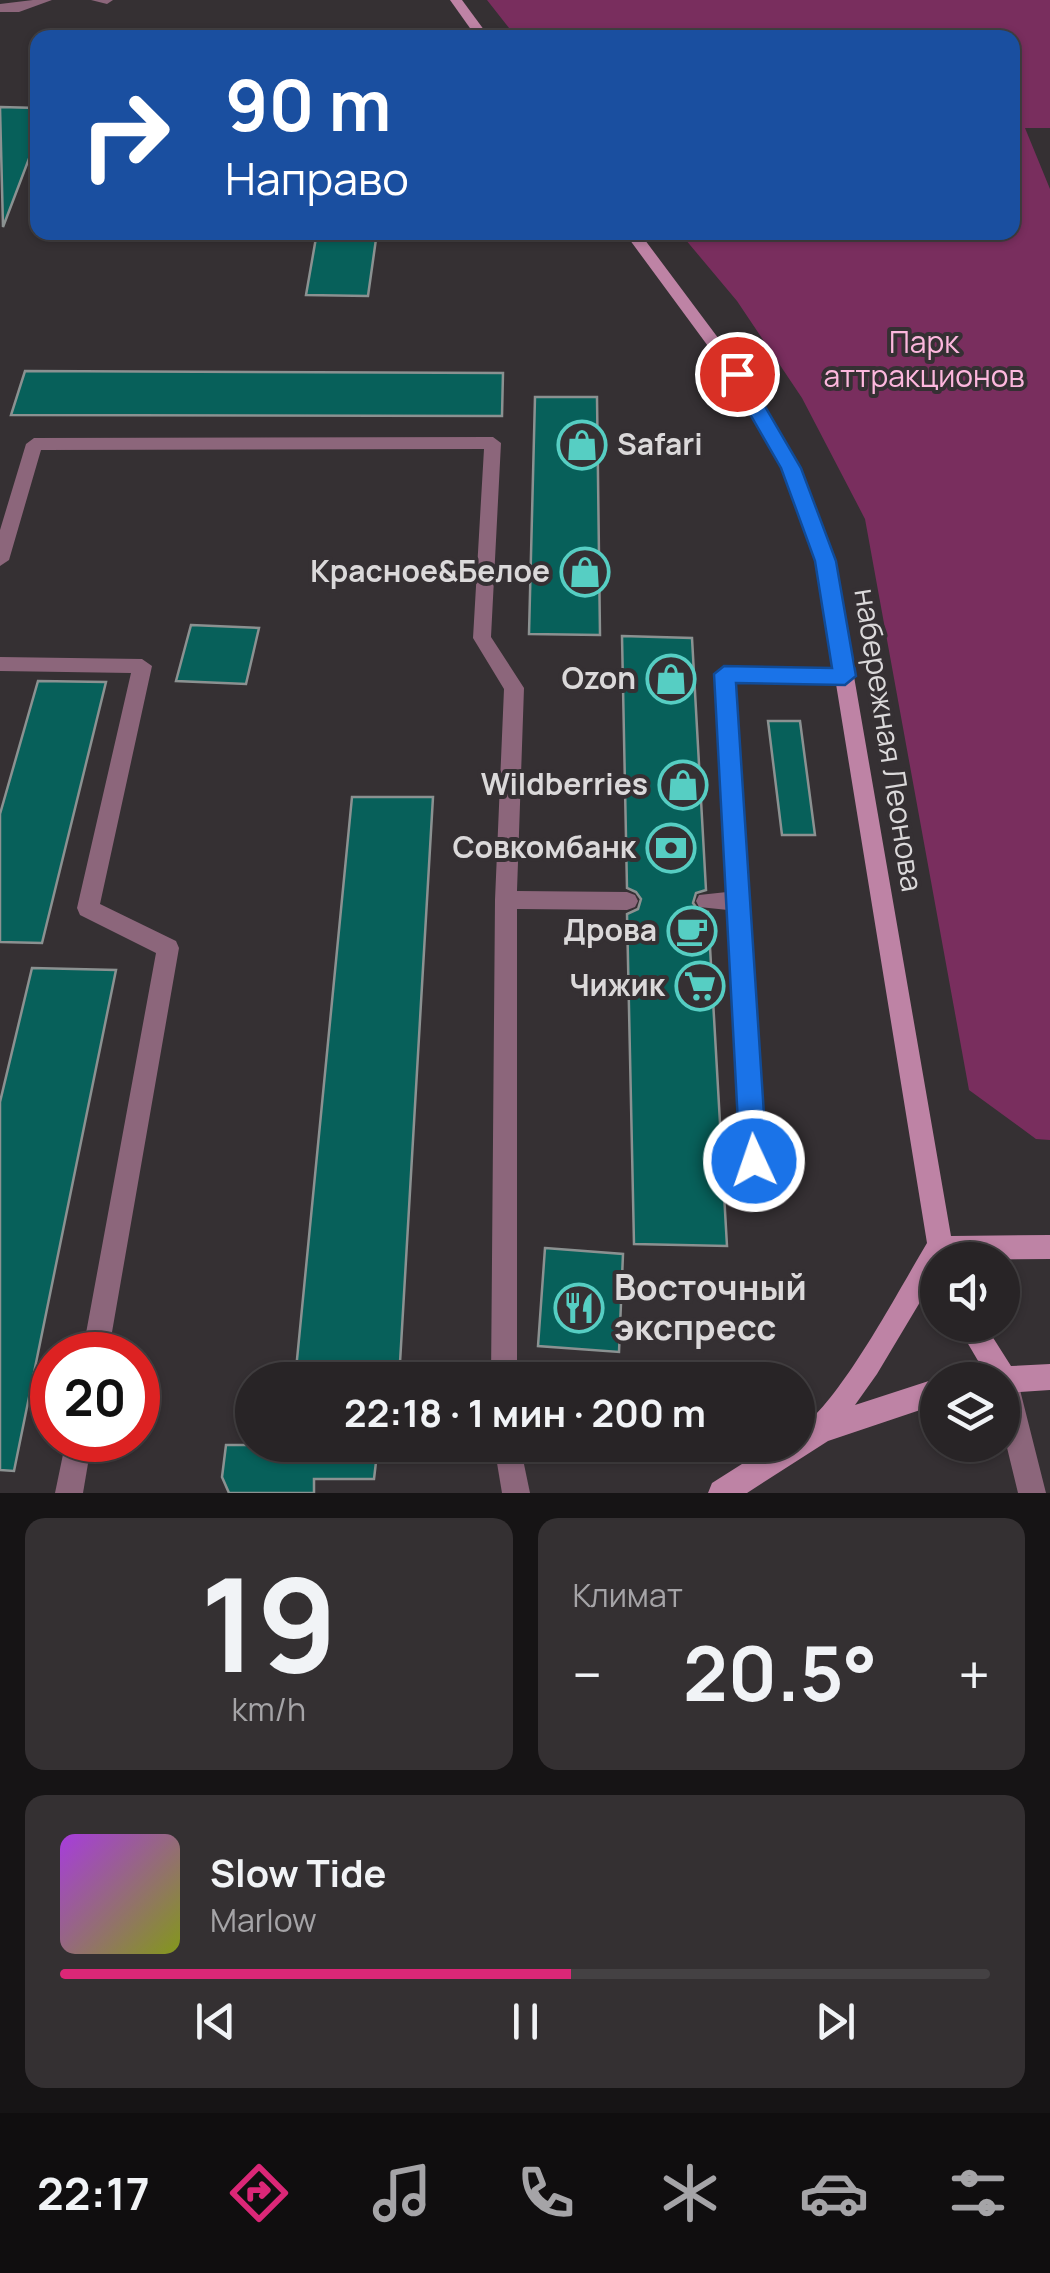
<!DOCTYPE html>
<html lang="ru">
<head>
<meta charset="utf-8">
<style>
	body { margin:0; font-family:Manrope,sans-serif; background:#343032; color:#f1f3f6; height:100vh; display:flex; flex-direction:column; font-size:38px; white-space:nowrap }
	* { box-sizing:border-box; margin:0 }
	p { font-size:32px; color:#a5a4a7 }
	.icon { flex:none; width:55px; height:55px; fill:none; stroke:currentColor; stroke-width:2; stroke-linecap:round; stroke-linejoin:round }
	.map { position:relative; height:1493px; overflow:hidden }
	.side { display:flex; flex-direction:column; gap:25px; padding:25px; background:#161415; flex:1 }
	.side>* { flex:none }
	.hud { position:absolute; left:30px; top:30px; width:990px; height:210px; border-radius:20px; box-shadow:0 2px 8px #0004,0 0 0 2px #444143; background:#1a4fa0; color:#fff; overflow:hidden }
	.controls { position:absolute; left:920px; top:1242px; display:grid; gap:20px }
	.controls a { display:grid; place-items:center; width:100px; height:100px; border-radius:50%; background:#282426; box-shadow:0 2px 8px #0004,0 0 0 2px #444143; font-size:50px }
	.speed { position:absolute; left:30px; top:1332px; display:flex; gap:20px; font-size:50px; font-weight:700; text-align:center }
	.speed>* { display:grid; place-content:center; width:130px; height:130px; border-radius:50%; background:#282426; box-shadow:0 2px 8px #0004,0 0 0 2px #444143; line-height:1 }
	.speed .limit { border:15px solid #d22; background:#fff; color:#111 }
	.pin { position:absolute; display:grid; place-items:center; width:85px; height:85px; color:#fff; margin:-42px; border:5px solid #fff; border-radius:50%; box-shadow:0 2px 10px #0007 }
	.me { position:absolute; width:110px; margin:-55px; rotate:357deg; stroke-linejoin:round; filter:drop-shadow(0 0 8px #0008) }
	.turn { display:flex; align-items:center; gap:35px; height:210px; padding:0 30px; font-size:45px }
	.turn .icon { width:130px; height:130px; stroke-width:2.5 }
	.turn b { display:block; font-size:70px; line-height:85px }
	.big { font-size:75px; font-weight:700; line-height:1.1 }
	.side .tile { flex:1; display:flex; flex-direction:column; justify-content:center; gap:15px; min-width:0; padding:0 35px; border-radius:20px; background:#343032 }
	.side .dial { align-items:center; gap:0 }
	.dial b { font-size:130px; line-height:1 }
	.song { display:flex; align-items:center; gap:30px }
	.cover { width:120px; height:120px; border-radius:15px; background:linear-gradient(135deg,hsl(280 70% 55%),hsl(70 70% 35%)) }
	.played { height:10px; border-radius:5px; background:linear-gradient(90deg,#db2777 55%,#444143 55%) }
	.keys { display:flex; justify-content:space-around; direction:ltr }
	.heat { display:flex; justify-content:space-between; align-items:center; font-size:55px; direction:ltr }
	.side .tiles { flex:1; display:grid; gap:25px; grid-template-columns:1fr 1fr }
	.tile:last-child { grid-column:span 2 }
	.trip { position:absolute; left:235px; top:1362px; width:580px; height:100px; border-radius:50px; background:#282426; box-shadow:0 2px 8px #0004,0 0 0 2px #444143; font-weight:700; line-height:100px; text-align:center }
	.menu { display:flex; height:160px; justify-content:space-around; align-items:center; background:#100e0f; color:#a5a4a7 }
	.menu .icon { width:70px; height:70px }
	.menu .active { color:#db2777 }
	.menu b { font-size:45px; color:#f1f3f6 }
	.map>svg:first-child { display:block }
	.green { fill:#792e5e }
	.building { fill:#07605a; stroke:#8b9191; stroke-width:2.5 }
	.lines { fill:none; stroke-linecap:round; stroke-linejoin:round }
	.lane { fill:#8c667b; fill-rule:evenodd }
	.secondary { fill:#be83a5; fill-rule:evenodd }
	.route { fill:#1a73e8; stroke:#114b97; stroke-width:2.5 }
	.labels { text-anchor:middle; stroke-width:8; stroke-linejoin:round; paint-order:stroke }
	.park-label { font-size:30px; fill:#fcb7dd; stroke:#353033 }
	.poi-label { font-size:30px; font-weight:bold; fill:#dbd9da; stroke:#353033; text-anchor:end }
	.street-label { font-size:30px; fill:#dbd9da; stroke:#353033 }
	.near-poi-label { font-size:35px; font-weight:bold; fill:#dbd9da; stroke:#353033; text-anchor:start }
</style>
</head>
<body>
<div class="map">
<svg width="1050" height="1493" viewBox="0 0 1050 1493">
	<rect width="100%" height="100%" fill="#353033"/>
	<path class="green" d="M 487,0 L 1050,0 L 1050,128 L 1025,128 L 1050,189 L 1050,1140 L 1036,1139 L 969,1090 L 865,519 L 802,398 L 737,301 L 680,233 L 1012,232 L 1012,38 L 516,37 Z"/>
	<g class="building">
		<path d="M 0,107 L 38,108 L 38,135 L 3,227 Z"/>
		<path d="M 317,232 L 377,232 L 368,296 L 306,295 Z"/>
		<path d="M 25,371 L 503,373 L 502,416 L 11,415 Z"/>
		<path d="M 535,397 L 597,397 L 600,635 L 529,634 Z"/>
		<path d="M 191,625 L 259,628 L 246,684 L 176,681 Z"/>
		<path d="M 622,636 L 692,638 L 706,890 L 696,893 L 693,903 L 699,911 L 708,912 L 727,1246 L 634,1244 L 627,914 L 638,909 L 641,899 L 636,892 L 627,888 Z"/>
		<path d="M 38,681 L 106,682 L 42,943 L 0,942 L 0,814 Z"/>
		<path d="M 768,721 L 800,721 L 815,835 L 782,835 Z"/>
		<path d="M 352,797 L 433,797 L 399,1380 L 295,1380 Z"/>
		<path d="M 32,968 L 116,970 L 14,1471 L 0,1470 L 0,1102 Z"/>
		<path d="M 545,1248 L 623,1254 L 619,1352 L 538,1346 Z"/>
		<path d="M 226,1445 L 378,1445 L 374,1479 L 314,1479 L 314,1493 L 229,1493 L 222,1477 Z"/>
	</g>
	<g class="lines">
		<g class="lane">
			<path d="M 33,0 L 52,0 L 19,12 L 0,12 L 0,4 Z"/>
			<path d="M 91,0 L 113,0 L 107,4 Z"/>
			<path d="M 493,437 L 501,443 L 491,637 L 524,688 L 517,891 L 627,892 L 635,895 L 638,901 L 635,907 L 627,910 L 517,909 L 517,1380 L 491,1380 L 495,900 L 504,689 L 473,638 L 484,449 L 41,450 L 9,560 L 0,566 L 0,530 L 26,444 L 34,438 Z"/>
			<path d="M 0,657 L 142,659 L 152,666 L 100,904 L 176,941 L 179,948 L 108,1355 L 82,1355 L 156,953 L 80,915 L 77,908 L 131,673 L 0,671 Z"/>
			<path d="M 724,667 L 845,669 L 855,676 L 845,683 L 734,681 L 766,1161 L 763,1169 L 754,1172 L 745,1169 L 742,1161 L 728,910 L 699,907 L 696,901 L 699,895 L 727,892 L 714,674 Z"/>
			<path d="M 1004,1365 L 1013,1369 L 1017,1378 L 1046,1493 L 1018,1493 L 1002,1427 L 1002,1380 L 991,1378 L 995,1369 Z"/>
			<path d="M 66,1440 L 92,1440 L 83,1493 L 55,1493 Z"/>
			<path d="M 494,1445 L 520,1445 L 530,1493 L 502,1493 Z"/>
		</g>
		<g class="secondary">
			<path d="M 450,0 L 462,0 L 490,38 L 477,38 Z"/>
			<path d="M 624,232 L 639,232 L 745,374 L 800,469 L 834,561 L 951,1236 L 1050,1235 L 1050,1259 L 938,1260 L 938,1272 L 877,1374 L 855,1405 L 938,1378 L 943,1380 L 938,1380 L 938,1404 L 828,1441 L 747,1493 L 708,1493 L 712,1483 L 772,1445 L 798,1445 L 798,1430 C 841,1401 898,1291 927,1243 L 816,561 L 782,469 L 730,376 Z"/>
			<path d="M 957,1325 L 985,1325 L 1011,1366 L 1050,1364 L 1050,1390 L 1002,1393 L 1002,1380 L 981,1380 L 984,1371 Z"/>
		</g>
	</g>
	<path class="route" d="M 737,368 L 746,374 L 801,468 L 836,561 L 856,676 L 845,685 L 736,683 L 767,1161 L 763,1170 L 754,1174 L 744,1170 L 740,1161 L 714,674 L 724,666 L 832,668 L 815,561 L 781,468 L 727,374 Z"/>
	<defs>
		<g id="shop-ring" transform="scale(2.5)"><circle r="9.5" fill="#353033" stroke="#56cec3" stroke-width="1.5"/><path d="M-5-2.5h2.3a2.7 3.5 0 0 1 5.4 0H5L5.5 6h-11ZM-1.5-2.5h3a1.5 2.3 0 0 0-3 0Z" fill="#56cec3"/></g>
		<g id="bank-ring" transform="scale(2.5)"><circle r="9.5" fill="#353033" stroke="#56cec3" stroke-width="1.5"/><path d="M-6-4H6V4H-6ZM0-2.3a2.3 2.3 0 1 0 0 4.6a2.3 2.3 0 1 0 0-4.6Z" fill="#56cec3"/></g>
		<g id="cafe-ring" transform="scale(2.5)"><circle r="9.5" fill="#353033" stroke="#56cec3" stroke-width="1.5"/><path d="M-5.5-4.5H6V0H3Q3 3.5 0 3.5H-2.5Q-5.5 3.5-5.5 0ZM3-3.2v2h1.7v-2ZM-6 4.5H4V6H-6Z" fill="#56cec3"/></g>
		<g id="supermarket-ring" transform="scale(2.5)"><circle r="9.5" fill="#353033" stroke="#56cec3" stroke-width="1.5"/><path d="M-6-5.5h2.5l.6 2H6L4.5 2H-2.5L-4.4-4H-6ZM-1.5 3.2a1.3 1.3 0 1 0 .1 0ZM3 3.2a1.3 1.3 0 1 0 .1 0Z" fill="#56cec3"/></g>
		<g id="restaurant-ring" transform="scale(2.5)"><circle r="9.5" fill="#353033" stroke="#56cec3" stroke-width="1.5"/><path d="M-5-6h1v4h1v-4h1v4h1v-4h1v5L-1.5 .5V6h-2V.5L-5-1ZM5-6V6H3V1.5H1.5Q1.5-4 5-6Z" fill="#56cec3"/></g>
	</defs>
	<g fill-rule="evenodd">
		<use href="#shop-ring" x="582" y="445"/>
		<use href="#shop-ring" x="585" y="572"/>
		<use href="#shop-ring" x="671" y="679"/>
		<use href="#shop-ring" x="683" y="785"/>
		<use href="#bank-ring" x="671" y="848"/>
		<use href="#cafe-ring" x="692" y="931"/>
		<use href="#supermarket-ring" x="700" y="986"/>
		<use href="#restaurant-ring" x="579" y="1308"/>
	</g>
	<g class="labels">
		<g class="park-label">
			<text x="924" y="353">Парк<tspan x="924" dy="34">аттракционов</tspan></text>
		</g>
		<g class="poi-label">
			<text x="617" y="455" text-anchor="start">Safari</text>
			<text x="550" y="582">Красное&amp;Белое</text>
			<text x="636" y="689">Ozon</text>
			<text x="648" y="795">Wildberries</text>
			<text x="636" y="858">Совкомбанк</text>
			<text x="657" y="941">Дрова</text>
			<text x="665" y="996">Чижик</text>
		</g>
		<g class="street-label">
			<text transform="translate(888 740) rotate(81)" y="10">набережная Леонова</text>
		</g>
		<g class="near-poi-label">
			<text x="614" y="1300">Восточный<tspan x="614" dy="40">экспресс</tspan></text>
		</g>
	</g>
</svg>
<div class="controls">
<a><svg class="icon" aria-label="sound" viewBox="0 0 24 24"><path d="M4 9h4l5-4v14l-5-4H4zM17 9q2 3 0 6"/></svg></a>
<a><svg class="icon" aria-label="layers" viewBox="0 0 24 24"><path d="M12 4l9 5-9 5-9-5zM3 14l9 5 9-5"/></svg></a>
</div>
<div class="speed"><div class="limit">20</div></div>
<div class="pin" style="left:737px;top:374px;background:#d93025"><svg class="icon" aria-label="arrive" viewBox="0 0 24 24"><path d="M6 21V4h12l-3 4 3 4H6"/></svg></div>
<svg class="me" style="left:754px;top:1161px" viewBox="-20 -20 40 40"><circle r="17" fill="#1a73e8" stroke="#fff" stroke-width="3"/><path d="M0-11L8 9 0 5-8 9z" fill="#fff"/></svg>
<div class="trip">22:18 · 1 мин · 200 m</div>
<div class="hud">
<div class="turn"><svg class="icon" aria-label="right" viewBox="0 0 24 24"><path d="M7 20v-9h11M14 6l5 5-5 5"/></svg><div><b>90 m</b>Направо</div></div>
</div>
</div>
<section class="side">
<div class="tiles">
<div class="tile dial"><b>19</b><p>km/h</p></div>
<div class="tile"><p>Климат</p>
<div class="heat"><a>−</a><b class="big">20.5°</b><a>+</a></div>
</div>
<div class="tile">
<div class="song"><i class="cover"></i><div><b>Slow Tide</b><p>Marlow</p></div></div>
<div class="played"></div>
<div class="keys"><svg class="icon" aria-label="previous" viewBox="0 0 24 24"><path d="M18 5L8 12l10 7zM5 5v14"/></svg><svg class="icon" aria-label="pause" viewBox="0 0 24 24"><path d="M8 5v14M16 5v14"/></svg><svg class="icon" aria-label="next" viewBox="0 0 24 24"><path d="M6 5l10 7-10 7zM19 5v14"/></svg></div>
</div>
</div>
</section>
<nav class="menu">
<b>22:17</b>
<svg class="icon active" aria-label="directions" viewBox="0 0 24 24"><path d="M12 3l9 9-9 9-9-9zM9 14v-3h6M13 9l2 2-2 2"/></svg>
<svg class="icon" aria-label="music" viewBox="0 0 24 24"><path d="M9 18V5l10-2v13"/><circle cx="6" cy="18" r="3"/><circle cx="16" cy="16" r="3"/></svg>
<svg class="icon" aria-label="phone" viewBox="0 0 24 24"><path d="M5 4h4l2 5-3 2q2 4 5 5l2-3 5 2v4C11 20 4 13 5 4z"/></svg>
<svg class="icon" aria-label="climate" viewBox="0 0 24 24"><path d="M12 3v18M4 7l16 10M4 17L20 7"/></svg>
<svg class="icon" aria-label="car" viewBox="0 0 24 24"><path d="M5 17H2v-5l4-1 3-4h7l3 4 3 1v5h-3M9 17h6M6 11h13"/><circle cx="7" cy="17" r="2"/><circle cx="17" cy="17" r="2"/></svg>
<svg class="icon" aria-label="filters" viewBox="0 0 24 24"><path d="M4 7h16M4 17h16"/><circle cx="9" cy="7" r="2"/><circle cx="15" cy="17" r="2"/></svg>
</nav>
</body>
</html>
